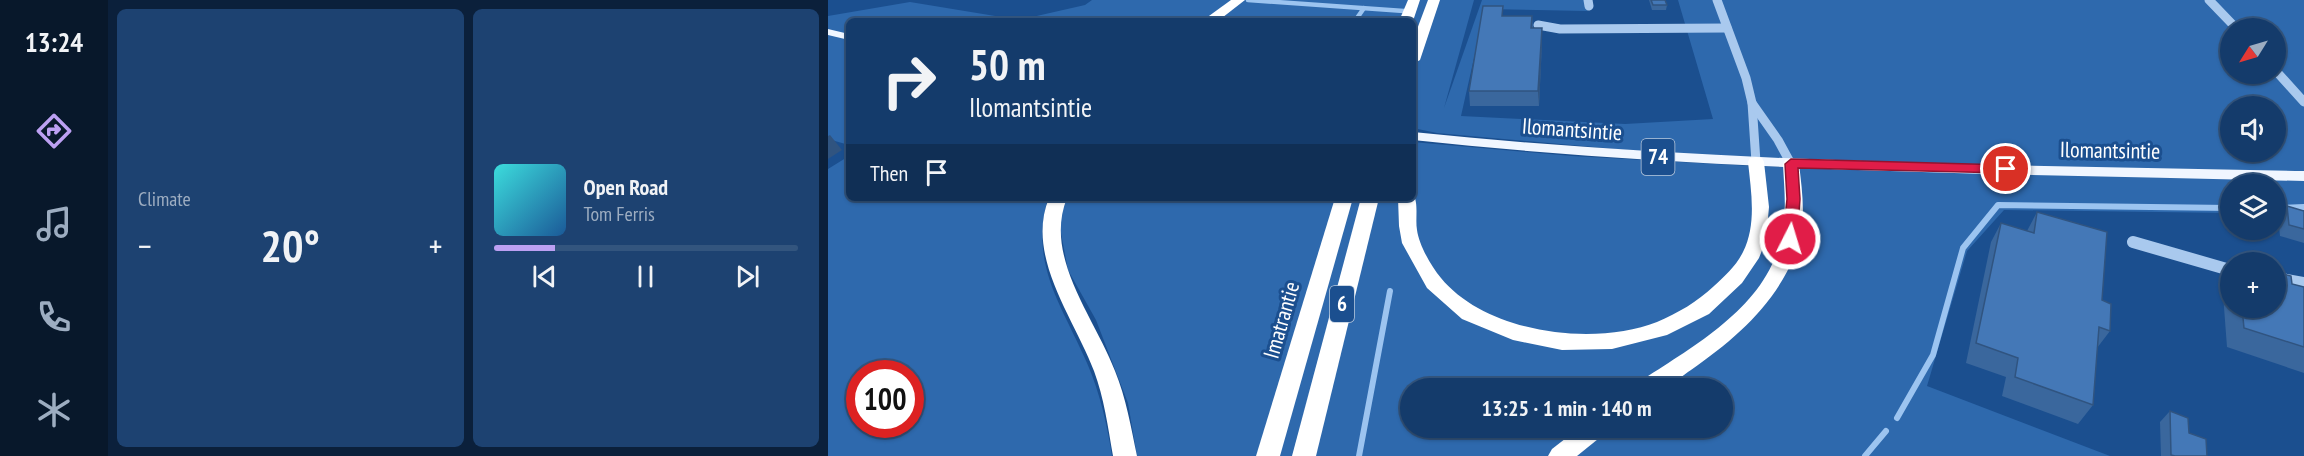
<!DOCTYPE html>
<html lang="en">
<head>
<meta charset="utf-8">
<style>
	body { margin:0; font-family:"PT Sans Narrow",sans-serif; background:#1d4271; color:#f1f3f6; height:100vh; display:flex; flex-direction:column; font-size:22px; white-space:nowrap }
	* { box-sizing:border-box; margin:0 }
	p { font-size:20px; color:#9dadc1 }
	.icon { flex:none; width:33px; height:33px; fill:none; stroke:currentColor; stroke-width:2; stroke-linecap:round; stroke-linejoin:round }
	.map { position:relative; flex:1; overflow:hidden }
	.sheet { display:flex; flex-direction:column; gap:9px; padding:9px; background:#0b203b; width:720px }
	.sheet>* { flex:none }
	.hud { position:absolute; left:18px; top:18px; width:570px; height:183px; border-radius:9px; box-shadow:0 2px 4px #0004,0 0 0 2px #33557e; background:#143b6b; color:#f1f3f6; overflow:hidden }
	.needle { width:39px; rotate:233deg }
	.tools { position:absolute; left:1392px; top:18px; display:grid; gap:12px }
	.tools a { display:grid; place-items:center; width:66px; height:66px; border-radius:50%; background:#143b6b; box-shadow:0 2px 4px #0004,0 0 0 2px #33557e; font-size:30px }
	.speed { position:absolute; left:18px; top:360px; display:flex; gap:12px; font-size:30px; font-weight:700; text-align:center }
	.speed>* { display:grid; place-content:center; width:78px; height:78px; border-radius:50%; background:#143b6b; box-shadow:0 2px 4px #0004,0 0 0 2px #33557e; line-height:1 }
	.speed .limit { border:9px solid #d22; background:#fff; color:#111 }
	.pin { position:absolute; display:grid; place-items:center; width:51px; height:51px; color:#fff; margin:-26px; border:3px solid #fff; border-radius:50%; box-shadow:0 2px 6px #0007 }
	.me { position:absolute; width:66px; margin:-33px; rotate:5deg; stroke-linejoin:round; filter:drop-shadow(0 0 4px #0008) }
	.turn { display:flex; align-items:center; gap:21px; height:126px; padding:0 24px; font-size:27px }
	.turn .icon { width:78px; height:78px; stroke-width:2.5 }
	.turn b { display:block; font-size:42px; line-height:51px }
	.then { display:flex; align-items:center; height:57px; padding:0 24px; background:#0003; gap:12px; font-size:22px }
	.big { font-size:45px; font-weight:700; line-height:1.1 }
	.sheet .tile { flex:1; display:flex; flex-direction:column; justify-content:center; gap:9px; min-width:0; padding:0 21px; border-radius:9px; background:#1d4271 }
	.song { display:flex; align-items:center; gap:18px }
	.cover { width:72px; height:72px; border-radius:9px; background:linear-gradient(135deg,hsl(180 70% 55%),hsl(210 70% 35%)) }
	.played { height:6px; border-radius:3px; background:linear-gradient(90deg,#bca0f2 20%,#33557e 20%) }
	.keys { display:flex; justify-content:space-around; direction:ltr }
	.heat { display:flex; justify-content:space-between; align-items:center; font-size:33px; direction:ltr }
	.sheet .tiles { flex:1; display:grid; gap:9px; grid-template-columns:repeat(2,1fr) }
	.trip { position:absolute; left:572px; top:378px; width:333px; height:60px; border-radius:30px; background:#143b6b; box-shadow:0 2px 4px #0004,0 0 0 2px #33557e; font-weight:700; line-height:60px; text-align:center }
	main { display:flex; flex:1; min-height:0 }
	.menu { display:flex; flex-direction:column; width:108px; justify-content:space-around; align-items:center; background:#08182b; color:#9dadc1 }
	.menu .icon { width:42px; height:42px }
	.menu .current { color:#bca0f2 }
	.menu b { font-size:27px; color:#f1f3f6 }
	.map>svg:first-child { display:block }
	.green { fill:#2e69ad; fill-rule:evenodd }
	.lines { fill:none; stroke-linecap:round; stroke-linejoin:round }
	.stream-far1 { stroke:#9cc4f0; stroke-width:4.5 }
	.stream { stroke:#9cc4f0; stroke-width:6 }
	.minor-far1 { stroke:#a9c9ee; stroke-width:9 }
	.minor { stroke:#a9c9ee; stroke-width:12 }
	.major { fill:#f0f6ff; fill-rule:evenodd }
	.highway { fill:#fff; fill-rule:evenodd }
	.wall { fill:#3a679d }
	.shaded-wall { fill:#305480 }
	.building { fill:#4478b7; stroke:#305480; stroke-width:1.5 }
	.route { fill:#e11d48; stroke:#92132f; stroke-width:1.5 }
	.labels { text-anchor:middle; stroke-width:6; stroke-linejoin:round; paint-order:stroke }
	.shield { fill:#1b4f8f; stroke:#bbcadd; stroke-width:1.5 }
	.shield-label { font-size:21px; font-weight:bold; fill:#fff }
	.street-label { font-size:22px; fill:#fff; stroke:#1b4f8f }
</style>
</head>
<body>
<main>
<nav class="menu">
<b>13:24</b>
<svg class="icon current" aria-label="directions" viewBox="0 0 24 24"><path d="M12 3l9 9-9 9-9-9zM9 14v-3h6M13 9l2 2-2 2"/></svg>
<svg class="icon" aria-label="music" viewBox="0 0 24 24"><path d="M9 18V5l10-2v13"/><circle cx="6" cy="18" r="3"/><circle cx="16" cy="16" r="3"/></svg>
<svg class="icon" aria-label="phone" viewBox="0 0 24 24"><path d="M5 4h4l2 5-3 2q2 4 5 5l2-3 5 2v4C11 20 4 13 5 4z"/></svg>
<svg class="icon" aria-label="climate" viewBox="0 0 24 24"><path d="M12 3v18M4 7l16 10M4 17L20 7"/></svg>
</nav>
<section class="sheet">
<div class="tiles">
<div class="tile"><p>Climate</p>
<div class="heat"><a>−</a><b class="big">20°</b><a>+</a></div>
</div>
<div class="tile">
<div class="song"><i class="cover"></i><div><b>Open Road</b><p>Tom Ferris</p></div></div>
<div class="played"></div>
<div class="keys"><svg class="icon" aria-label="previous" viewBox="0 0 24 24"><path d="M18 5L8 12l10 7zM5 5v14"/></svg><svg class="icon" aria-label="pause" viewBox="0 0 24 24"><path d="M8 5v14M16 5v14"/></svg><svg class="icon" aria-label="next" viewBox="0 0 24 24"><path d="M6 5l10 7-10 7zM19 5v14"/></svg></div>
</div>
</div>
</section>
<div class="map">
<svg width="1476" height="456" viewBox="0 0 1476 456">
	<rect width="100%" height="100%" fill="#1b4f8f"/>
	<g class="green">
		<path d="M 264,0 L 646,0 L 616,108 L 654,0 L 758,0 L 759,11 L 657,9 L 633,116 L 797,124 L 885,119 L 850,0 L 1476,0 L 1476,175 L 866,156 L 609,133 L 585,128 L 585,21 L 21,21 L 21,145 L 0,139 L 0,16 L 82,2 L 191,20 L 257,5 ZM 1402,28 L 1448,28 L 1448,74 L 1402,74 ZM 1402,106 L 1448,106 L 1448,152 L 1402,152 Z"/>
		<path d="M 585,142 L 744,156 L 924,166 L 929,196 L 924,234 L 908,269 L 849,317 L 781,337 L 693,329 L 636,303 L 615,283 L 588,242 L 585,198 Z"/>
		<path d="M 21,156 L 21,198 L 220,198 C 201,265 234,305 259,363 C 272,393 279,424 284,456 L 0,456 L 0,169 ZM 32,374 L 82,374 L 82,424 L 32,424 Z"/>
		<path d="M 932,166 L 1476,178 L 1476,213 L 1448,213 L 1448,184 L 1402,184 L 1402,213 L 1176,210 L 1139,251 L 1099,386 L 1282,456 L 309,456 L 300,403 L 268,320 L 240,270 L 230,217 L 236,198 L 574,198 L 606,289 L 730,346 L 856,324 L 925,257 ZM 582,388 L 894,388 L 894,428 L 582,428 Z"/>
	</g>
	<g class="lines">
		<g class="stream-far1">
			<path d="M 420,0 L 576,11"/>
			<path d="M 527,21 L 536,8"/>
		</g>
		<g class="stream">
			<path d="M 1448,208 L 1476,207"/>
			<path d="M 1069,418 L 1105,355 L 1135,248 L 1170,205 L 1402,208"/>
			<path d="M 531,456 L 562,291"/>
			<path d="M 1037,456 L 1058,431"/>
		</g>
		<g class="minor-far1">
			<path d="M 760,0 L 761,6"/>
			<path d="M 889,0 L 918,78 L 924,103 L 928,162"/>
			<path d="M 1381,0 L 1408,28"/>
			<path d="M 710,25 L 732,29 L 899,28"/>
			<path d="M 1448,71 L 1476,102"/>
			<path d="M 924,103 L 950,140 L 963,164"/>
		</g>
		<g class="minor">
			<path d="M 1305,242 L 1402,270"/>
			<path d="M 1448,278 L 1476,283"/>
		</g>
		<g class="major">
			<path d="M 0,29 L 21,34 L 21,40 L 0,35 Z"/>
			<path d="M 585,132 C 881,163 1178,165 1476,171 L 1476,181 C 1178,174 882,172 585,140 Z"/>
		</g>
		<g class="highway">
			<path d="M 403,0 L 417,0 L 390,21 L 374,21 Z"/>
			<path d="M 580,0 L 592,0 L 585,21 L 571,21 Z"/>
			<path d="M 600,0 L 612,0 L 592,60 L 585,64 L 585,40 Z"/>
			<path d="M 928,157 L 934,158 L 936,162 L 941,207 L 938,240 L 931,258 L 914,283 L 881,314 L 839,335 L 784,349 L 734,350 L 685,340 L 634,319 L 599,288 L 574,243 L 571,226 L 570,198 L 585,198 L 585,194 C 591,203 587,219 589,230 C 591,245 603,266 613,278 C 658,333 765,347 829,322 C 850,313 869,302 886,286 C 897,276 908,266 915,252 C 929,224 923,191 920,162 L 922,158 Z"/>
			<path d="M 963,159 L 969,160 L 971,164 C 974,189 978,217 971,242 C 954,299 910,337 863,370 C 855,375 845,385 836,388 C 829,391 816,388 808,388 L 811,382 C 867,345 942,305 954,233 C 959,210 956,187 955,164 L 957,160 Z"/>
			<path d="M 221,198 L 239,198 C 215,257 267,318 287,371 C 298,398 303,427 309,456 L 285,456 C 280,427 276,398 266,371 C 246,318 197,256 221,198 Z"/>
			<path d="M 507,198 L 525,198 L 452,456 L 428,456 Z"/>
			<path d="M 533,198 L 551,198 L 488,456 L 464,456 Z"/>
			<path d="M 751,428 L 778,428 L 775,435 L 749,456 L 720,456 L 724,449 Z"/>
		</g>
	</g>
	<g class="wall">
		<path d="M 821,0 L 837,0 L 839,5 L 838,10 L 824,10 Z"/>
		<path d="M 676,16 L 704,16 L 705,28 L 714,43 L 711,106 L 642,106 L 641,91 Z"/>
		<path d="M 1459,206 L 1476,211 L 1476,243 L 1452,236 L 1450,217 Z"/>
		<path d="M 1209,212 L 1274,300 L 1282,331 L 1269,348 L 1265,405 L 1250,424 L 1174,396 L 1178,377 L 1138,363 L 1163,242 L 1173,223 L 1199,231 Z"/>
		<path d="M 1402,271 L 1402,308 L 1448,308 L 1464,284 L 1476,287 L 1476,373 L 1399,347 L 1394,281 Z"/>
		<path d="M 1342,411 L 1361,433 L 1379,456 L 1333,456 L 1332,422 Z"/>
	</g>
	<g class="shaded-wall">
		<path d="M 714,28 L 714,43 L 711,106 L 710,91 Z"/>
		<path d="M 2,135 L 14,150 L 0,159 L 0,136 Z"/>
	</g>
	<g class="building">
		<path d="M 823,0 L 837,0 L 839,5 L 825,5 Z"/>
		<path d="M 655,6 L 675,6 L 674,16 L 704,16 L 703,28 L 714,28 L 710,91 L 641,91 Z"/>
		<path d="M 1459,206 L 1476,211 L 1476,229 L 1461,225 Z"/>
		<path d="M 1209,212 L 1279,232 L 1274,300 L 1283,304 L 1282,331 L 1271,327 L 1265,405 L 1187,377 L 1190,358 L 1148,343 L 1173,223 L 1206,233 Z"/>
		<path d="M 1448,272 L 1463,276 L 1464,284 L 1476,287 L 1476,347 L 1416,328 L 1414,308 L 1448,308 Z"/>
		<path d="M 1342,411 L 1360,418 L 1361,433 L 1378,439 L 1379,456 L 1347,456 L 1343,455 Z"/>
	</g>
	<path class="route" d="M 963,159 L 1178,165 L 1185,169 L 1178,173 L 970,168 L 972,199 L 969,239 L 962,244 L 955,239 L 959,199 L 957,164 Z"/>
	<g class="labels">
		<g class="shield">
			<rect x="813.5" y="139" width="33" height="36" rx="4.5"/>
			<rect x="502" y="286" width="24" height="36" rx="4.5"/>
		</g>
		<g class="shield-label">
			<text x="830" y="164">74</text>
			<text x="514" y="311">6</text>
		</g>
		<g class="street-label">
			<text transform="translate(744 129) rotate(4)" y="8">Ilomantsintie</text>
			<text transform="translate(1282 150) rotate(1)" y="8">Ilomantsintie</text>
			<text transform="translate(453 320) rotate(-74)" y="8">Imatrantie</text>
		</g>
	</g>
</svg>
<div class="tools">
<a><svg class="needle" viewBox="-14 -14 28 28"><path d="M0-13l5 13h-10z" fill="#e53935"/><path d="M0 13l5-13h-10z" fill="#9dadc1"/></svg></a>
<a><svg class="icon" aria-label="sound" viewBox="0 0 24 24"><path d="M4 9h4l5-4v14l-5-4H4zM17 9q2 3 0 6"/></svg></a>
<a><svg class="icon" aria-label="layers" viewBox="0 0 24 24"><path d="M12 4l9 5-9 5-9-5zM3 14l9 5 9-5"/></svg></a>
<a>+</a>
</div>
<div class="speed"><div class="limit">100</div></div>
<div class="pin" style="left:1178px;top:169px;background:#d93025"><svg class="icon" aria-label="arrive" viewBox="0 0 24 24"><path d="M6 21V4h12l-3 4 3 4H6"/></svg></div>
<svg class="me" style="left:962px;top:239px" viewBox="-20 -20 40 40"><circle r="17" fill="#e11d48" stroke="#fff" stroke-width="3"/><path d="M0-11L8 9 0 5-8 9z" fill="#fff"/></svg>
<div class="trip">13:25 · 1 min · 140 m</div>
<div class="hud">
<div class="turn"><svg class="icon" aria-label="right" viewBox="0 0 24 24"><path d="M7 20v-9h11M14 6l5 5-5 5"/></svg><div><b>50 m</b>Ilomantsintie</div></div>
<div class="then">Then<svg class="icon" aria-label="arrive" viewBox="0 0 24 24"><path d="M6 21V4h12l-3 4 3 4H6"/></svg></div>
</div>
</div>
</main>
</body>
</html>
